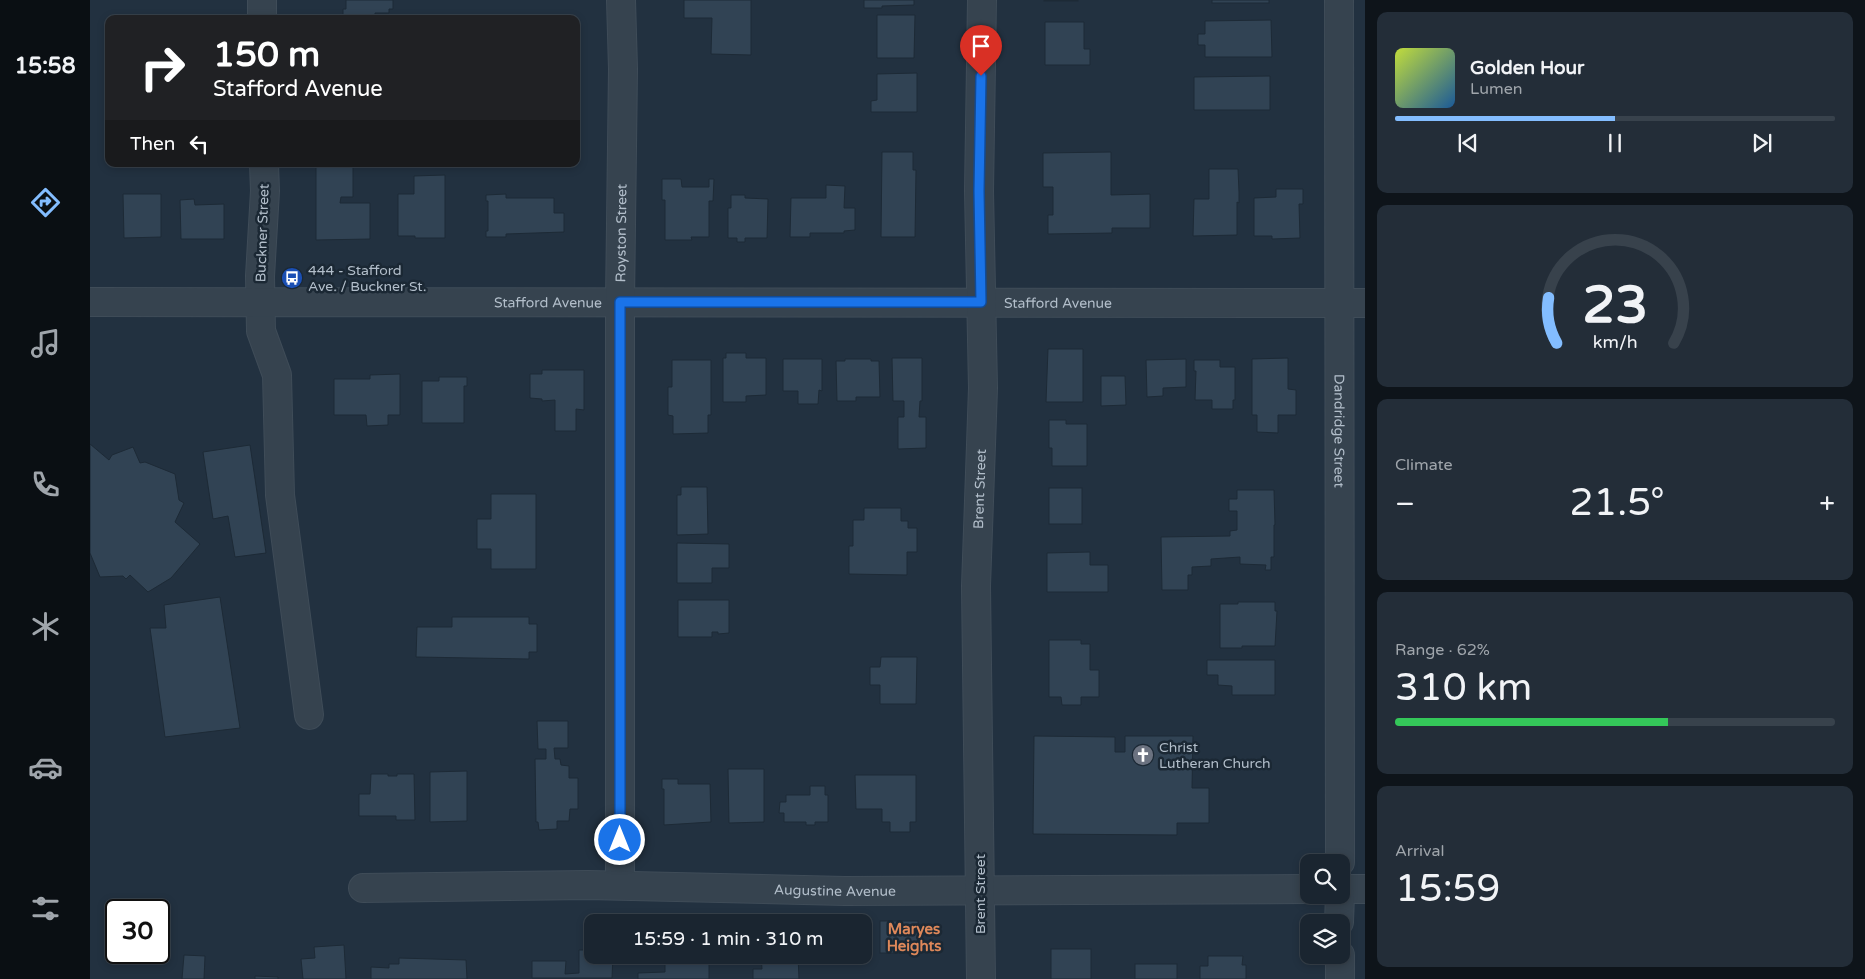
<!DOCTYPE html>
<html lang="en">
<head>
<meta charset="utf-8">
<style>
	body { margin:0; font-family:"Varela Round",sans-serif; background:#232d38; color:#f1f3f6; height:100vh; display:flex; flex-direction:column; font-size:19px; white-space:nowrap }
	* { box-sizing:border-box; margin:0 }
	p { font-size:16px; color:#9fa5ab }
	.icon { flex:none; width:28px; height:28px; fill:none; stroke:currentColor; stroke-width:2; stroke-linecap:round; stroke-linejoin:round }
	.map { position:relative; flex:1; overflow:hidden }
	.side { display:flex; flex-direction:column; gap:12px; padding:12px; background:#0e141a; width:500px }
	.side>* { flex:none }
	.top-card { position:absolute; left:15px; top:15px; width:475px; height:152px; border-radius:10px; box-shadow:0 2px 8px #0003,0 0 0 1px #38424c; background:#202124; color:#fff; overflow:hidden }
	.controls { position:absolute; left:1210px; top:854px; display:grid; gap:10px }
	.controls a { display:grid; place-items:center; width:50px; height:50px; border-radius:10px; background:#1a2530; box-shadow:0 2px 8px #0003,0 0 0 1px #38424c; font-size:25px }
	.speed { position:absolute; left:15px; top:899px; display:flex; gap:10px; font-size:25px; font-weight:700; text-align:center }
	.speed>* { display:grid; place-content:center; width:65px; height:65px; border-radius:50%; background:#1a2530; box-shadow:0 2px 8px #0003,0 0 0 1px #38424c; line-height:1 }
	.speed .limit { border:2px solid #111; border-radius:8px; background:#fff; color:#111 }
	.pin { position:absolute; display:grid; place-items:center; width:42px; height:42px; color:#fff; margin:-51px -21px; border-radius:50% 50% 50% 0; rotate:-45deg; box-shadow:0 0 5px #0007 }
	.pin .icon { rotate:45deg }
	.me { position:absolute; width:55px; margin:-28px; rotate:0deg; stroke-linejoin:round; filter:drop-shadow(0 0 4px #0008) }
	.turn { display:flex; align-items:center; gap:18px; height:105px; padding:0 25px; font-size:22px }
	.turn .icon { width:65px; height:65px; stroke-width:2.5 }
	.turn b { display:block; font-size:35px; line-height:42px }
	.then { display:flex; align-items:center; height:48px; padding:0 25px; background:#0003; gap:10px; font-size:19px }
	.big { font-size:38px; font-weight:600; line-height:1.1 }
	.side .tile { flex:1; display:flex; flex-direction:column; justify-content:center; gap:8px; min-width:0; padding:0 18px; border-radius:10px; background:#232d38 }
	.side .dial { align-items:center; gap:0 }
	.dial svg { height:130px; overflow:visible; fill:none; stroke:#38424c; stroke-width:7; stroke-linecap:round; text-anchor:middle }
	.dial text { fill:#f1f3f6; stroke:none }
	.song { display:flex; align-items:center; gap:15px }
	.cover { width:60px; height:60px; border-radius:8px; background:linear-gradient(135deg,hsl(70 70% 55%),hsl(210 70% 35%)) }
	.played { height:5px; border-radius:2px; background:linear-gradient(90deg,#83bdff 50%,#38424c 50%) }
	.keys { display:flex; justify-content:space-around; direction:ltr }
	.heat { display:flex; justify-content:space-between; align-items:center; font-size:28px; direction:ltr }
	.charge { height:8px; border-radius:4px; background:linear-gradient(90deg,#34c759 62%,#38424c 0) }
	.trip { position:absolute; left:494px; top:914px; width:288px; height:50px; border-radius:10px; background:#1a2530; box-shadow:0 2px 8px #0003,0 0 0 1px #38424c; font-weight:600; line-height:50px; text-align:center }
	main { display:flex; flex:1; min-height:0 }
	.menu { display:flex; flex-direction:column; width:90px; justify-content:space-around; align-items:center; background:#0a0f13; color:#9fa5ab }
	.menu .icon { width:35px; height:35px }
	.menu .on { color:#83bdff }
	.menu b { font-size:22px; color:#f1f3f6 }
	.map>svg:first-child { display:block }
	.building { fill:#314354; stroke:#1d2a36 }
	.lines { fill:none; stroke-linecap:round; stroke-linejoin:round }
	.minor-casing { stroke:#3f4c58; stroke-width:30 }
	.minor { stroke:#36434f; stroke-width:28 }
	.route-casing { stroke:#114b97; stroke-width:12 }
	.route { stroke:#1a73e8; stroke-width:9 }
	.labels { text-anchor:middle; stroke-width:5; stroke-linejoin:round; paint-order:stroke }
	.street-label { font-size:14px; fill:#b2beca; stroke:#1b2834 }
	.poi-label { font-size:14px; fill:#b2beca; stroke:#1b2834; text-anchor:start }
	.neighbourhood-label { font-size:15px; font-weight:bold; fill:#de885a; stroke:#1b2834 }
</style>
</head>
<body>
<main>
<nav class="menu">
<b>15:58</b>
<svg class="icon on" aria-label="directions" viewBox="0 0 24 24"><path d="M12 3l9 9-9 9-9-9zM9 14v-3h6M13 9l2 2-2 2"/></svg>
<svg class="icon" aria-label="music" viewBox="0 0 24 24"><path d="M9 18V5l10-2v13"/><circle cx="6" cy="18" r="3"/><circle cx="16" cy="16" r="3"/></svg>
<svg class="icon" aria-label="phone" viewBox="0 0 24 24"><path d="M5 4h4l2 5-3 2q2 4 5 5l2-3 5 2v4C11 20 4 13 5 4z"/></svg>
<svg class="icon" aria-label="climate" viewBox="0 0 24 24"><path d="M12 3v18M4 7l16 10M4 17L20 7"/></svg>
<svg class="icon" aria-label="car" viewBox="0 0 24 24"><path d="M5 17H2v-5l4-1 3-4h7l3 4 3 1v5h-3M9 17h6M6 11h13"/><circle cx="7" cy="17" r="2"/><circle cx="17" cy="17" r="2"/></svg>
<svg class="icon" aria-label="filters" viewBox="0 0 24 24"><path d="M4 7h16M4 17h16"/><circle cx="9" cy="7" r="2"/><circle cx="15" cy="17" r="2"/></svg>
</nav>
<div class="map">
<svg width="1275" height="979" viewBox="0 0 1275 979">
	<rect width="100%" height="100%" fill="#223140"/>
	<g class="building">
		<path d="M 256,0 L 303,0 L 303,9 L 299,9 L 299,13 L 285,13 L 285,19 L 253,19 L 253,9 L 256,9 Z"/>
		<path d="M 594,0 L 661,0 L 661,55 L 621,54 L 622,18 L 594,18 Z"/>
		<path d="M 774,0 L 824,0 L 824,5 L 792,6 L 792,8 L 774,8 Z"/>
		<rect x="954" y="0" width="34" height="1"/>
		<rect x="1122" y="0" width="57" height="3"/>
		<path d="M 787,15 L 825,15 L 824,58 L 787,58 Z"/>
		<path d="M 1181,20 L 1182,57 L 1115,57 L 1115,45 L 1108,45 L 1108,34 L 1115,34 L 1115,21 Z"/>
		<path d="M 955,22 L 994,22 L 994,49 L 1000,49 L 1000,65 L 955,65 Z"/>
		<path d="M 827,73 L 827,112 L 781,112 L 781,101 L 787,100 L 787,74 Z"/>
		<path d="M 1180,76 L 1180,110 L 1104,110 L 1104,77 Z"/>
		<path d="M 792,152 L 823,152 L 823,170 L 826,170 L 825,237 L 791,237 Z"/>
		<path d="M 1021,152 L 1021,195 L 1060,194 L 1060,228 L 1022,228 L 1022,233 L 958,234 L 958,215 L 963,215 L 963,187 L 953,187 L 953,153 Z"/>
		<path d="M 226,167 L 263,167 L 263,197 L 251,197 L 250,203 L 280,203 L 280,239 L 226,240 Z"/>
		<path d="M 1119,169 L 1148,169 L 1149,192 L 1149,203 L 1147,202 L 1147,235 L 1103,236 L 1104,199 L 1119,199 Z"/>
		<path d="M 355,175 L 355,238 L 325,238 L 325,236 L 308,236 L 308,194 L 324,194 L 324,176 Z"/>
		<path d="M 572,179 L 591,179 L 592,187 L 619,187 L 619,179 L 624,179 L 623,201 L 619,201 L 619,237 L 601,237 L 602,240 L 575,240 L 575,200 L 572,200 Z"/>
		<path d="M 736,185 L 755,186 L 754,208 L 765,208 L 765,230 L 754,231 L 754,233 L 720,233 L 720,237 L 700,237 L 701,198 L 736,198 Z"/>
		<path d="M 1186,189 L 1213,189 L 1213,204 L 1209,204 L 1210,238 L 1182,239 L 1182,236 L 1164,236 L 1164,198 L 1186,197 Z"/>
		<path d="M 33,194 L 71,194 L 71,237 L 34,238 Z"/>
		<path d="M 416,194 L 416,198 L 464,198 L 464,213 L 474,213 L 474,232 L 416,234 L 416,237 L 396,237 L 396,231 L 398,231 L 398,201 L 396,201 L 396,195 Z"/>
		<path d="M 641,195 L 655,195 L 655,198 L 678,199 L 677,238 L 655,238 L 655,242 L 647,242 L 647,238 L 638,238 L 638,208 L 641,208 Z"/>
		<path d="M 104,199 L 105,205 L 134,204 L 134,239 L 91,239 L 90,200 Z"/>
		<path d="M 958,349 L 993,349 L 993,402 L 956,402 Z"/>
		<path d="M 636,353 L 656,353 L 656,358 L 676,358 L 676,395 L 656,396 L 656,402 L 633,402 L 633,358 L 636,358 Z"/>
		<path d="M 802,358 L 832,358 L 832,401 L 830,401 L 829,417 L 836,417 L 836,448 L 808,449 L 808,417 L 814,417 L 814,401 L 803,401 Z"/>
		<path d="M 1198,358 L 1198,389 L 1206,390 L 1206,415 L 1188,415 L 1188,433 L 1167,432 L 1167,415 L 1162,415 L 1162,359 Z"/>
		<path d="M 693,359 L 732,359 L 732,391 L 729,390 L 728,404 L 708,404 L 708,391 L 693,391 Z"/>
		<path d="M 755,359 L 781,359 L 781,361 L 789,361 L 790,397 L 766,397 L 766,401 L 747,401 L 746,361 L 755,361 Z"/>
		<path d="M 1096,359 L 1096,387 L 1073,388 L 1073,396 L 1057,397 L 1056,360 Z"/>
		<path d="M 582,360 L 621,360 L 621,415 L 618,415 L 618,433 L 583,434 L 583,416 L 578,415 L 578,387 L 582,387 Z"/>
		<path d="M 1104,360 L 1130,360 L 1130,367 L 1145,367 L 1145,400 L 1143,400 L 1143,409 L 1122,409 L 1122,400 L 1105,400 L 1106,371 L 1104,371 Z"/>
		<path d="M 452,370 L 494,370 L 494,410 L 486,409 L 486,431 L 465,431 L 465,400 L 452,401 L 452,399 L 440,398 L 440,374 L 452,374 Z"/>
		<path d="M 310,374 L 310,415 L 298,415 L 298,425 L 277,426 L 276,415 L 244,415 L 244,379 L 280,379 L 280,375 Z"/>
		<path d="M 1011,376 L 1035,376 L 1036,405 L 1011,406 Z"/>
		<path d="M 349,377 L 377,377 L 377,386 L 374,386 L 374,423 L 332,423 L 332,381 L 349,381 Z"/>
		<path d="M 959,420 L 976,420 L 976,424 L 997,424 L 997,466 L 962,466 L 962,448 L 959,448 Z"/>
		<path d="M 0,444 L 19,460 L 22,455 L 43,447 L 50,463 L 55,462 L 85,474 L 89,500 L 94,503 L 85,522 L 110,544 L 81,578 L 58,592 L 40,575 L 36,579 L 33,576 L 10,577 L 0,553 Z"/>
		<path d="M 160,445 L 176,553 L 145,557 L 138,516 L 123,519 L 113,452 Z"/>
		<path d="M 591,487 L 617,487 L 618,534 L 587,535 L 587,495 L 591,495 Z"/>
		<rect x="959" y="488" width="33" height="36"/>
		<path d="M 1147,490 L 1184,490 L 1185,525 L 1184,525 L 1184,557 L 1181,557 L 1181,570 L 1175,570 L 1176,565 L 1150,564 L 1150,557 L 1121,559 L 1121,566 L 1102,567 L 1102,575 L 1098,575 L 1098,590 L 1072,590 L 1071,537 L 1140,536 L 1140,531 L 1147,530 L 1147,511 L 1139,511 L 1139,499 L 1147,499 Z"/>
		<path d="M 401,494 L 446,494 L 446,569 L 401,569 L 401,549 L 387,549 L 387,519 L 401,519 Z"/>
		<path d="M 774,508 L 811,508 L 811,521 L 818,521 L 818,528 L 827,528 L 827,552 L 817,552 L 817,575 L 759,574 L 759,546 L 763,546 L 763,520 L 774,520 Z"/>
		<path d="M 587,543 L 639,544 L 639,568 L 622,568 L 622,583 L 587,583 Z"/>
		<path d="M 1000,552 L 1000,565 L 1018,565 L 1018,592 L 957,592 L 957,553 Z"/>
		<path d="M 130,597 L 150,728 L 75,737 L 60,628 L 76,628 L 74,605 Z"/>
		<path d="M 588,600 L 639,600 L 639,633 L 628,634 L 628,632 L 622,632 L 622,637 L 588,637 Z"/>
		<path d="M 1148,602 L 1185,602 L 1185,611 L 1187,611 L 1185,646 L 1152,646 L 1152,648 L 1130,648 L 1130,604 L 1148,604 Z"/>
		<path d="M 362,617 L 439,617 L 439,624 L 447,624 L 447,652 L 439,652 L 439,659 L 326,657 L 327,627 L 362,627 Z"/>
		<path d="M 959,640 L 991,640 L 991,644 L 1000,644 L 1000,670 L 1009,670 L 1009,697 L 991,697 L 991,705 L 972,705 L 971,697 L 959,697 Z"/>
		<path d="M 791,657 L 827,657 L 826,704 L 790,704 L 790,685 L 780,685 L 780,667 L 790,667 Z"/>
		<path d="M 1117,660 L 1185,660 L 1185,695 L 1142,695 L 1142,686 L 1128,685 L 1128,675 L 1117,675 Z"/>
		<path d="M 447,721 L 478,721 L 478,748 L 464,748 L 465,759 L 470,759 L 471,765 L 479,766 L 479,778 L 488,778 L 488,809 L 480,809 L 479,821 L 467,821 L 467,829 L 449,830 L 448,822 L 446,822 L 445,759 L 456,759 L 456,749 L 448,749 Z"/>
		<path d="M 944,736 L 1025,737 L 1025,752 L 1035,752 L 1035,736 L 1103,736 L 1102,788 L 1119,788 L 1119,823 L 1087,823 L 1087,835 L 943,834 Z"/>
		<path d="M 638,769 L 674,769 L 674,822 L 639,823 Z"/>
		<path d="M 377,771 L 377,821 L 340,822 L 340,772 Z"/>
		<path d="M 281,774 L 298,774 L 298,776 L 307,776 L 307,774 L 324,774 L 325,820 L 306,820 L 306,816 L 269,816 L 269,794 L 280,794 Z"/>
		<path d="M 765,775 L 826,775 L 826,822 L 820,822 L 820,832 L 800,832 L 800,822 L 792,822 L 792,809 L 766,809 Z"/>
		<path d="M 572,779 L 588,779 L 588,784 L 620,784 L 621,822 L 574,825 L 574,789 L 572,789 Z"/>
		<path d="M 720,786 L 735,786 L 735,795 L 738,795 L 738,822 L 725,822 L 725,825 L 716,825 L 716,822 L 694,822 L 694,813 L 689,813 L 690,802 L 696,802 L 696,795 L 720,795 Z"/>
		<rect x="790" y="921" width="38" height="32"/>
		<path d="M 254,945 L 256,979 L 213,979 L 211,959 L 225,958 L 224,947 Z"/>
		<rect x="961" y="949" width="40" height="30"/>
		<path d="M 489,950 L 502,950 L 502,955 L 523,955 L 522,978 L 442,978 L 442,961 L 476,961 L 475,974 L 489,973 Z"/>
		<path d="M 94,955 L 115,956 L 114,979 L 92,979 Z"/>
		<path d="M 575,955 L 619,955 L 619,979 L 548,979 L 548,973 L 575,972 Z"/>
		<path d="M 671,955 L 708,955 L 709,979 L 663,979 L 663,969 L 672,969 Z"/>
		<path d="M 1118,956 L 1153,956 L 1152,965 L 1156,965 L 1156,979 L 1110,979 L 1110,966 L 1118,966 Z"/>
		<path d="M 309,958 L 376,960 L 377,979 L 281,979 L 281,967 L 299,968 L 299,964 L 309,964 Z"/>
		<rect x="1045" y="964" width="42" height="15"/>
		<path d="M 165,976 L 188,977 L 188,979 L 165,979 Z"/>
	</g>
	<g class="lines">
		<g class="minor-casing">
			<g id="minor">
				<path id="s1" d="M 1249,0 L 1250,862"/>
				<path d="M 172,19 L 172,0"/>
				<path d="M 174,164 L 175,191 L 170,276 L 171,331 L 187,375 L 190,495 L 219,715"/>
				<path id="s2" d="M 0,302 L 1275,303"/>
				<path id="s3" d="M 530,885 L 530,302 L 533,69 L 531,0"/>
				<path id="s4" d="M 273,888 L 498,885 L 755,891 L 1219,889"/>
				<path d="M 1251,889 L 1275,889"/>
				<path d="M 1249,922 L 1250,895"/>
				<path d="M 1250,955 L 1250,979"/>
				<path id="s5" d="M 891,979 L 886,586 L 893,388 L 889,191 L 892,0"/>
			</g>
		</g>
		<use href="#minor" class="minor"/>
	</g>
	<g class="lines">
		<g class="route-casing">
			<path id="route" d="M 530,840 L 530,302 L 891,302 L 889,191 L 891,76"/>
		</g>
		<use href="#route" class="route"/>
	</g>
	<defs>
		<g id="bus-disc" transform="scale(1.125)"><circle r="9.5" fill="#1a4fb4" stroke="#1b2834"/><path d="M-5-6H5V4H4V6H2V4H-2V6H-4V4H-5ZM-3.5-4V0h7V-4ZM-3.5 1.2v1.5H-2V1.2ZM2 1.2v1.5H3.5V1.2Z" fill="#fff"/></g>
		<g id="church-disc" transform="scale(1.125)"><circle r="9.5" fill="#6b7280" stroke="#1b2834"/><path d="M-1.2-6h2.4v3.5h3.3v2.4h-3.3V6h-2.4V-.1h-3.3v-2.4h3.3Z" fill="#fff"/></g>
	</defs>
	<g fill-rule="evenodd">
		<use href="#bus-disc" x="202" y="278"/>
		<use href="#church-disc" x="1053" y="755"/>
	</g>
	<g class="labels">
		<g class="street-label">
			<text transform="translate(172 233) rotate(-88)" y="5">Buckner Street</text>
			<text dy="5" stroke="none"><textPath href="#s3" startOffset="652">Royston Street</textPath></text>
			<text dy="5" stroke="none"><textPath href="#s2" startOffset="458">Stafford Avenue</textPath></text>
			<text dy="5" stroke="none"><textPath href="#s2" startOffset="968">Stafford Avenue</textPath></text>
			<text dy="5" stroke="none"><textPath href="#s1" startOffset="431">Dandridge Street</textPath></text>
			<text dy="5" stroke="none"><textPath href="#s5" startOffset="490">Brent Street</textPath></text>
			<text dy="5" stroke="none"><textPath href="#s4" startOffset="472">Augustine Avenue</textPath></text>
			<text transform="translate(890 894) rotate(-90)" y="5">Brent Street</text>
		</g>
		<g class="poi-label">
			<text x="218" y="275">444 - Stafford<tspan x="218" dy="16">Ave. / Buckner St.</tspan></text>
			<text x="1069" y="752">Christ<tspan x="1069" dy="16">Lutheran Church</tspan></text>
		</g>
		<g class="neighbourhood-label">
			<text x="824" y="934">Maryes<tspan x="824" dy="17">Heights</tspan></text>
		</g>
	</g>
</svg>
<div class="controls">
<a><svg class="icon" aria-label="search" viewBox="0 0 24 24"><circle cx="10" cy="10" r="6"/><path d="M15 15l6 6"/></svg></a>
<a><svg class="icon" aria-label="layers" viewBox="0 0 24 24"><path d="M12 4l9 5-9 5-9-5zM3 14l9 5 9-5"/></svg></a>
</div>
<div class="speed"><div class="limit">30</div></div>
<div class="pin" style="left:891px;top:76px;background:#d93025"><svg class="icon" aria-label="arrive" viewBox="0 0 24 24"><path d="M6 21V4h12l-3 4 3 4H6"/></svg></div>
<svg class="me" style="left:530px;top:840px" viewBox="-20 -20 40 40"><circle r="17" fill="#1a73e8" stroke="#fff" stroke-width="3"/><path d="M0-11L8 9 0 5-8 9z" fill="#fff"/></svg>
<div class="trip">15:59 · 1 min · 310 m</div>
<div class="top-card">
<div class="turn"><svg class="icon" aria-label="right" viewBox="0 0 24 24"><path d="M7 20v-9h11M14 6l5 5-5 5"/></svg><div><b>150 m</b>Stafford Avenue</div></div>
<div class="then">Then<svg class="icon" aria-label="left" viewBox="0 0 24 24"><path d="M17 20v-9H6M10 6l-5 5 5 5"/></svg></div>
</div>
</div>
<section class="side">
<div class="tile">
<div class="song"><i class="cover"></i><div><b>Golden Hour</b><p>Lumen</p></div></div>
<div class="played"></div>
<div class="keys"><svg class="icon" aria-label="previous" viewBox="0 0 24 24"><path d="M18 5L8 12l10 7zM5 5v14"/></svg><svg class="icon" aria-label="pause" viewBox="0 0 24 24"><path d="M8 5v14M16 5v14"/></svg><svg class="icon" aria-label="next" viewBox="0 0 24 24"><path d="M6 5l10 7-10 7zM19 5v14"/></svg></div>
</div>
<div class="tile dial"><svg viewBox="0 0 100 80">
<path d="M14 69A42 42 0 1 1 86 69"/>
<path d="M14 69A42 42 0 0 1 9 41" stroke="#83bdff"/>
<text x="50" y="56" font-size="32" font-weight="700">23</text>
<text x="50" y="72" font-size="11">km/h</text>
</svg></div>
<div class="tile"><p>Climate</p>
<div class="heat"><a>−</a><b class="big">21.5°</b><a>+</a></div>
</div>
<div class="tile"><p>Range · 62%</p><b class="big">310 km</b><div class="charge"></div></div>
<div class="tile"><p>Arrival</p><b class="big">15:59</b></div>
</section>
</main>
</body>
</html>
